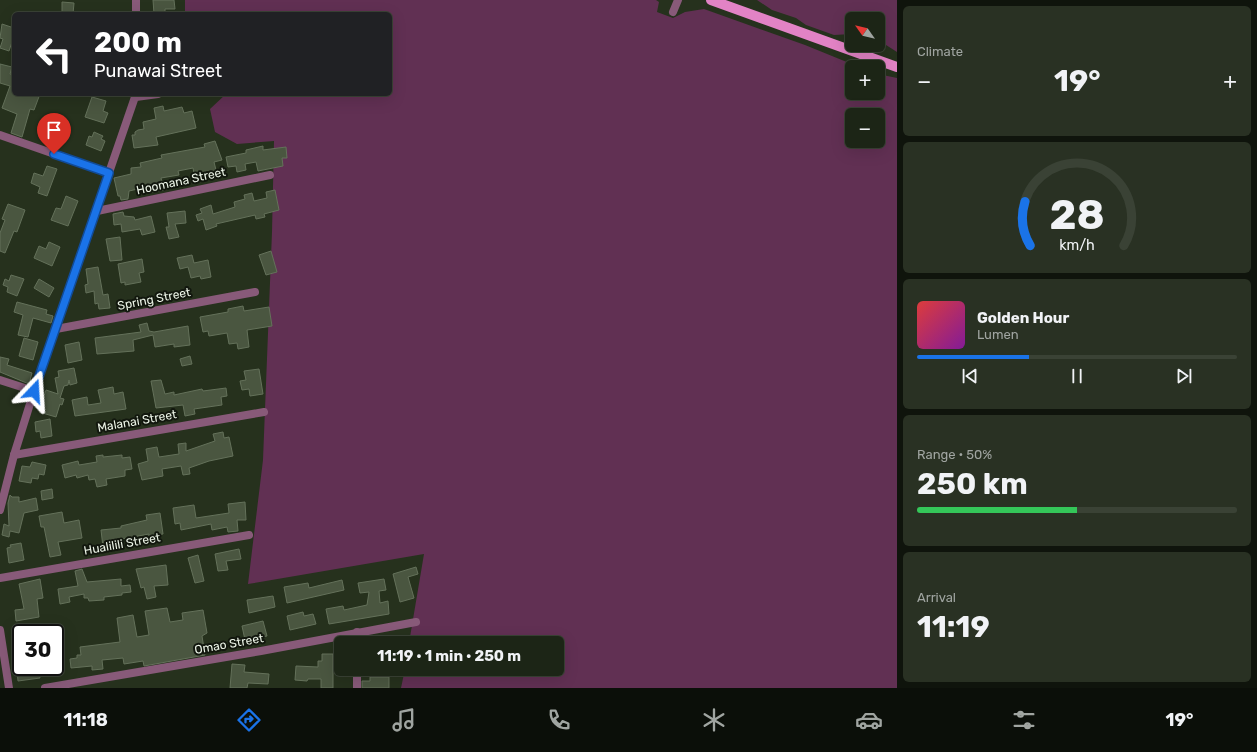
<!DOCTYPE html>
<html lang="en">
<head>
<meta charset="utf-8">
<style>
	body { margin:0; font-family:Rubik,sans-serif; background:#293123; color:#f1f3f6; height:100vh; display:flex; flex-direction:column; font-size:15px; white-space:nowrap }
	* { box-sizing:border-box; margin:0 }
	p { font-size:13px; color:#a0a5a1 }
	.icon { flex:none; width:22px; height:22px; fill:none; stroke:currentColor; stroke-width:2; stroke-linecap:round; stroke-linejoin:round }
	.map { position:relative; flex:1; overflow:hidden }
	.panel { display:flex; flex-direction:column; gap:6px; padding:6px; background:#0f140c; width:360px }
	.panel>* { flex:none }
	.guide { position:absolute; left:12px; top:12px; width:380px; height:84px; border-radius:6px; box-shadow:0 4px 16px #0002,0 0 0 1px #3a4235; background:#202124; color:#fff; overflow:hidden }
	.needle { width:26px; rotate:304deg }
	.buttons { position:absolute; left:845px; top:12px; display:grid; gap:8px }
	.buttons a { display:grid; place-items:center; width:40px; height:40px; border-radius:6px; background:#1c2516; box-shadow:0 4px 16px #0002,0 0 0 1px #3a4235; font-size:20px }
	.speed { position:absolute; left:12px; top:624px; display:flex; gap:8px; font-size:20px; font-weight:700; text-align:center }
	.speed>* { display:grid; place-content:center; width:52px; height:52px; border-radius:50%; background:#1c2516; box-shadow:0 4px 16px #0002,0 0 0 1px #3a4235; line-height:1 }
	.speed .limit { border:2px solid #111; border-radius:6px; background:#fff; color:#111 }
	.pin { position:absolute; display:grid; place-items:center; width:34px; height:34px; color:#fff; margin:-41px -17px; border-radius:50% 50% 50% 0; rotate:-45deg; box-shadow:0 0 4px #0007 }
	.pin .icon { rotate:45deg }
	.me { position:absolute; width:44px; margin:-22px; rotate:20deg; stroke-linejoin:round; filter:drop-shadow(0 0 3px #0008) }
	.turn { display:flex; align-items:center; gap:14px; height:84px; padding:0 16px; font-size:18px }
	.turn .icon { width:52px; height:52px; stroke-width:2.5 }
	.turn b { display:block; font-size:28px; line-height:34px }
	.big { font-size:30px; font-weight:700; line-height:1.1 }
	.panel .tile { flex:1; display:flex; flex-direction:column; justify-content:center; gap:6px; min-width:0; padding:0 14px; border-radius:6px; background:#293123 }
	.panel .dial { align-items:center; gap:0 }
	.dial svg { height:104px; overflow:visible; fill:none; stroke:#3a4235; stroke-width:7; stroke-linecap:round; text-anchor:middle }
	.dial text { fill:#f1f3f6; stroke:none }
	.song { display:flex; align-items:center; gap:12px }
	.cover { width:48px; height:48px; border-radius:6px; background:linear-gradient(135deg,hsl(0 70% 55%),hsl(290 70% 35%)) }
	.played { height:4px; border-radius:2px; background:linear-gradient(90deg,#1a73e8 35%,#3a4235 35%) }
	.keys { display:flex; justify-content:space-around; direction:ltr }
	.heat { display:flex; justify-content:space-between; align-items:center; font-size:22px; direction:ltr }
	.charge { height:6px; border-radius:3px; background:linear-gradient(90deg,#34c759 50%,#3a4235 0) }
	.trip { position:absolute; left:334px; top:636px; width:230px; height:40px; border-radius:6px; background:#1c2516; box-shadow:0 4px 16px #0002,0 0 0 1px #3a4235; font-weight:700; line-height:40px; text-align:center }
	.tab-bar { display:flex; height:64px; justify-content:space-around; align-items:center; background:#0b0f09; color:#a0a5a1 }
	.tab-bar .icon { width:28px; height:28px }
	.tab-bar .on { color:#1a73e8 }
	.tab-bar b { font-size:18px; color:#f1f3f6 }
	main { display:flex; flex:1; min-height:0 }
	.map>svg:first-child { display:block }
	.green { fill:#613053; fill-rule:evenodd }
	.building { fill:#4a5640; stroke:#64715a }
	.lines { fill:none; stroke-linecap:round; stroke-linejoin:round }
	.minor { stroke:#885a79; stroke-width:8 }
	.major { stroke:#e283c5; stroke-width:10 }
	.route-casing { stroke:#114b97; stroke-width:10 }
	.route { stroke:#1a73e8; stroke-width:7 }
	.labels { text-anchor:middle; stroke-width:4; stroke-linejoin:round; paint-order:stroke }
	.street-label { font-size:12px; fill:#edf5e8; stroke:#12170e }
</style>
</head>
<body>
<main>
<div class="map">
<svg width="897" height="688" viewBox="0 0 897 688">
	<rect width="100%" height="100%" fill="#26311d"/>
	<g class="green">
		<path d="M 185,0 L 656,0 L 659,2 L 657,12 L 673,18 L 685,12 L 704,9 L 805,45 L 859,67 L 852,67 L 852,93 L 878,93 L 878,74 L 897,78 L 897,688 L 401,688 L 405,669 L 557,669 L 557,643 L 409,643 L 424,554 L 248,584 L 263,460 L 272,232 L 274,141 L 237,144 L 215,132 L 210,109 L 226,94 L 390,94 L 390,14 L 185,14 ZM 852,115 L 878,115 L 878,141 L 852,141 Z"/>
		<path d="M 757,0 L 897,0 L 897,52 L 886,45 L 878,45 L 878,19 L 852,19 L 852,34 L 834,35 L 806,25 L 796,18 L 772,10 Z"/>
	</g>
	<g class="building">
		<path d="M 153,0 L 174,0 L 175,9 L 165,9 L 165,14 L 154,14 Z"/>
		<path d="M 62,2 L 74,3 L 73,14 L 62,14 Z"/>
		<path d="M 2,24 L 14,28 L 14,43 L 12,42 L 9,51 L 0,48 L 3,39 L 0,38 Z"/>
		<path d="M 0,64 L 12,67 L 10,74 L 14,75 L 14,94 L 40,94 L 34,110 L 30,109 L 22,137 L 11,133 L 17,114 L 2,108 L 10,86 L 0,83 Z"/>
		<path d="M 92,97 L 106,101 L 103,111 L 108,113 L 104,123 L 85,117 Z"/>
		<path d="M 163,106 L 164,111 L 182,107 L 184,113 L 192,111 L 196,128 L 156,137 L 158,145 L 134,148 L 132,135 L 135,135 L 135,132 L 138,130 L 144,129 L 143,122 L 156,119 L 154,108 Z"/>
		<path d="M 50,118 L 65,122 L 58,146 L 51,143 L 55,133 L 46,131 Z"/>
		<path d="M 94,132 L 103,136 L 101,139 L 105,141 L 101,151 L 86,145 L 89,136 L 92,137 Z"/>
		<path d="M 215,141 L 222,160 L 214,162 L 216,170 L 203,175 L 204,178 L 195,179 L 193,168 L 178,171 L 179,175 L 161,178 L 164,190 L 152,192 L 151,186 L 129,191 L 128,199 L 121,200 L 120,196 L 118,196 L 114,178 L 131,174 L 131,168 L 141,167 L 140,163 L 162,158 L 161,155 L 205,147 L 204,144 Z"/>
		<path d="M 263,146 L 263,150 L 286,147 L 287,158 L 282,158 L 283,166 L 258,171 L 256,162 L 245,164 L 246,170 L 237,172 L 236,166 L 228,167 L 226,157 L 246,153 L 246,150 Z"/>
		<path d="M 47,166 L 57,169 L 47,196 L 38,193 L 40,187 L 31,183 L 34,173 L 43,176 Z"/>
		<path d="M 275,190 L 279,210 L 264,214 L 265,217 L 256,219 L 255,215 L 216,224 L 217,226 L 206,230 L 203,219 L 198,221 L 196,215 L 202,213 L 200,209 L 211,205 L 213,214 L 235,207 L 234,202 L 245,199 L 244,195 L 252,193 L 254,201 L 267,198 L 266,192 Z"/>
		<path d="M 66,196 L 78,201 L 68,226 L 51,220 L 56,208 L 61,209 Z"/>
		<path d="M 8,204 L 25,210 L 17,232 L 14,231 L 5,253 L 0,251 L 0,233 L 5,220 L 2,219 Z"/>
		<path d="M 185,211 L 186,223 L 175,224 L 179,237 L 169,239 L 166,227 L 169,227 L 167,213 Z"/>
		<path d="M 123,212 L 124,216 L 134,217 L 135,220 L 151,216 L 155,232 L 142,235 L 140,229 L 122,232 L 121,224 L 114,225 L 113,214 Z"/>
		<path d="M 120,237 L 122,260 L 110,261 L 106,239 Z"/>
		<path d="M 49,242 L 60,247 L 52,266 L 34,258 L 39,246 L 46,249 Z"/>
		<path d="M 271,251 L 277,272 L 266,275 L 259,255 Z"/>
		<path d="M 192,255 L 194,263 L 208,260 L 211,277 L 201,279 L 200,276 L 191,278 L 188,267 L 180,269 L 177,258 Z"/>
		<path d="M 142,259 L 144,272 L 139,273 L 141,282 L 125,285 L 125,282 L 121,283 L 118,264 Z"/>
		<path d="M 98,267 L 103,295 L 108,294 L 110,308 L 99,309 L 98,303 L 95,304 L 94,291 L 86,293 L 85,285 L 88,284 L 86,269 Z"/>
		<path d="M 11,275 L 24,279 L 17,296 L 7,292 L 8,287 L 3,285 L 5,279 L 9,281 Z"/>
		<path d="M 39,279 L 54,288 L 49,297 L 34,288 Z"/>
		<path d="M 17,302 L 47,310 L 46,314 L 53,316 L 51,323 L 33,318 L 28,337 L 18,335 L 23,315 L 14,312 Z"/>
		<path d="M 243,306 L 244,311 L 269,307 L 272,326 L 247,330 L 249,347 L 238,349 L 237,343 L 229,344 L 227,333 L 209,336 L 208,331 L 203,332 L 200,317 L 228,312 L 228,309 Z"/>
		<path d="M 147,323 L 149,331 L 154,332 L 188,326 L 190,345 L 174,347 L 174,344 L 155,347 L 153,335 L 133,340 L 134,351 L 97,354 L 95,338 L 141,332 L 139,325 Z"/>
		<path d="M 24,338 L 38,342 L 33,360 L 19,356 Z"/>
		<path d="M 79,342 L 82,360 L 68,363 L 65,345 Z"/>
		<path d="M 190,356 L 192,364 L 182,366 L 180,359 Z"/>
		<path d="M 0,357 L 9,359 L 7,365 L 32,373 L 29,384 L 0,372 Z"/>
		<path d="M 74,368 L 77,383 L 70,385 L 69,380 L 68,385 L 64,386 L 60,398 L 64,399 L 62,405 L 60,404 L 56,417 L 39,412 L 46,390 L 58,394 L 55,378 L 59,377 L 58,371 Z"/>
		<path d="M 259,369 L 263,394 L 250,396 L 249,389 L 242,390 L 240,381 L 246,380 L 244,371 Z"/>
		<path d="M 161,380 L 165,394 L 174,392 L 174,395 L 202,389 L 203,391 L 226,388 L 227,396 L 221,397 L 222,405 L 194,409 L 195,414 L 185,416 L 183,405 L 156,408 L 151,381 Z"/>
		<path d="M 113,387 L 114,394 L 123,392 L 126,409 L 75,416 L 72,400 L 87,397 L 88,405 L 101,403 L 98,390 Z"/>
		<path d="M 50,419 L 52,436 L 41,438 L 40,431 L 36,432 L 35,422 Z"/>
		<path d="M 223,432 L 224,438 L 229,437 L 233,456 L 209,461 L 189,468 L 190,474 L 183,475 L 181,466 L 162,469 L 163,476 L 142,480 L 138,464 L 148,461 L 146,449 L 157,447 L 159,457 L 179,454 L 178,444 L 186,443 L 186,451 L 215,441 L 213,434 Z"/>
		<path d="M 103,455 L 103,457 L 122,455 L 122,458 L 130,457 L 132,469 L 125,470 L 125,476 L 106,479 L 107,485 L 97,487 L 95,479 L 89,480 L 88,475 L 77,478 L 76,475 L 65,478 L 62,465 L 78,461 L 79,465 L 97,462 L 96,456 Z"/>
		<path d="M 32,462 L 46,465 L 44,475 L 39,474 L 38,479 L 32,478 L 31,483 L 19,481 L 22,466 L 30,467 Z"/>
		<path d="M 52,489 L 53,498 L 42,500 L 41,491 Z"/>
		<path d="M 10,495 L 12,497 L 19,497 L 19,502 L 36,498 L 38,510 L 24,513 L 19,533 L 10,531 L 9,537 L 2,535 L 4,524 L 9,526 L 8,503 Z"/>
		<path d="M 245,502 L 246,520 L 237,520 L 238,531 L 228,532 L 227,527 L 212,530 L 211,524 L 181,530 L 180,523 L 175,524 L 173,508 L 194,505 L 196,518 L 229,513 L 228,504 Z"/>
		<path d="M 62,512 L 64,523 L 79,520 L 82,538 L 58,542 L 61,555 L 50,557 L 44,527 L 41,527 L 39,516 Z"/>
		<path d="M 160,513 L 163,534 L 149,536 L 149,534 L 116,540 L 116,542 L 111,542 L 111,546 L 103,547 L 101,530 L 121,528 L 121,526 L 147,520 L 146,515 Z"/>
		<path d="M 21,543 L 24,560 L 9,563 L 7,548 L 11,547 L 10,545 Z"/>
		<path d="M 239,549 L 241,559 L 226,561 L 228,570 L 218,571 L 215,554 Z"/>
		<path d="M 198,555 L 204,581 L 195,583 L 188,558 Z"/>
		<path d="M 166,565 L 168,585 L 154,586 L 156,597 L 147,599 L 144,587 L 141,588 L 136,569 Z"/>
		<path d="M 416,567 L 418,574 L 408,577 L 414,598 L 400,602 L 393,574 Z"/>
		<path d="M 82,569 L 87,582 L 121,579 L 121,586 L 130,585 L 131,592 L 122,593 L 122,595 L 104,597 L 104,600 L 89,601 L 88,598 L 84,598 L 84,594 L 69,597 L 70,602 L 60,604 L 58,589 L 78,586 L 75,571 Z"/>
		<path d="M 40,579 L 43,598 L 37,599 L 39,617 L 16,621 L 15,610 L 24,609 L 19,584 Z"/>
		<path d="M 384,579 L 386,590 L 379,591 L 380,603 L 388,601 L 389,614 L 329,624 L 326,609 L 343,606 L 344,610 L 367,605 L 369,592 L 360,593 L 358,583 Z"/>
		<path d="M 342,580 L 344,590 L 287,603 L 284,587 L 308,583 L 309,588 Z"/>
		<path d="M 273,596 L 275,607 L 249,613 L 247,600 Z"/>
		<path d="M 167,608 L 170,622 L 183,620 L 182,613 L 203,610 L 207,633 L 202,636 L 205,655 L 144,666 L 143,661 L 124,664 L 123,658 L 102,660 L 103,669 L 92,670 L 92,666 L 71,668 L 70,659 L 77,658 L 77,655 L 81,655 L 80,647 L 120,642 L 117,618 L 133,615 L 137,637 L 149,635 L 145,611 Z"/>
		<path d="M 303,612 L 304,616 L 313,614 L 316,624 L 290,630 L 287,616 Z"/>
		<path d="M 263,621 L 267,636 L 245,640 L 242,626 Z"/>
		<path d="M 322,654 L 333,654 L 333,688 L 321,688 L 321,679 L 308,679 L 307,681 L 295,680 L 296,666 L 318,667 L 318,661 L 322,661 Z"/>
		<path d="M 232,664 L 245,665 L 244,672 L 269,674 L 268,684 L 248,683 L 247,688 L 230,688 Z"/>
		<path d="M 41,667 L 42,673 L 39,674 L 40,678 L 18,681 L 17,670 Z"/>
		<path d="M 370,677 L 389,677 L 389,688 L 362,688 L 362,681 L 370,681 Z"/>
	</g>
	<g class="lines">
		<g class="minor">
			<path d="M 136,0 L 136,14"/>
			<path d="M 673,12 L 678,0"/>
			<path d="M 136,97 L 158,94"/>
			<path d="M 0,135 L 109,173"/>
			<path d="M 97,211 L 270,175"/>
			<path d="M 56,329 L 255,292"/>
			<path d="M 0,380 L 34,391"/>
			<path d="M 14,455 L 264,412"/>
			<path d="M 0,510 L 14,455 L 34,391 L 136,94"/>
			<path d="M 0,578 L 249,535"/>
			<path d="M 0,630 L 9,688"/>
			<path d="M 357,632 L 357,643"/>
			<path d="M 357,669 L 357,688"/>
			<path d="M 45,688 L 261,651 L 416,622"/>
		</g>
		<path class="major" d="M 711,0 L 897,67"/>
	</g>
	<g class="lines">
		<g class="route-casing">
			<path id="route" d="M 34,391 L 109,173 L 54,154"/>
		</g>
		<use href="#route" class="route"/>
	</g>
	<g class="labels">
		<g class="street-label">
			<text transform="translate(181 181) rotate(-12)" y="4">Hoomana Street</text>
			<text transform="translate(154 299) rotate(-11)" y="4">Spring Street</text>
			<text transform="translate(137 421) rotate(-10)" y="4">Malanai Street</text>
			<text transform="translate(122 544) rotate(-10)" y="4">Hualilili Street</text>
			<text transform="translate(229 644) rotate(-10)" y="4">Omao Street</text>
		</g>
	</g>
</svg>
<div class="buttons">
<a><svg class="needle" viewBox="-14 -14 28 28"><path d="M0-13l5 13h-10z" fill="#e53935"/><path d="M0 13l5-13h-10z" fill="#a0a5a1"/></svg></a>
<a>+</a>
<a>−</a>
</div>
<div class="speed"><div class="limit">30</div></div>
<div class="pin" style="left:54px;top:154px;background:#d93025"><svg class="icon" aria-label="arrive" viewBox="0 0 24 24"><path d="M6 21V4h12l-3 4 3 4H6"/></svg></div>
<svg class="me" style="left:34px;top:391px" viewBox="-20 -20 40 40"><path d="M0-17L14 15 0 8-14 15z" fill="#1a73e8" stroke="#fff" stroke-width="4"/></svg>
<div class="trip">11:19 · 1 min · 250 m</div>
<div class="guide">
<div class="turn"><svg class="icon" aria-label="left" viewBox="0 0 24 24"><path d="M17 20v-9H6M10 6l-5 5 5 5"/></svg><div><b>200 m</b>Punawai Street</div></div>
</div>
</div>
<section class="panel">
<div class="tile"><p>Climate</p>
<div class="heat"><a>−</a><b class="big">19°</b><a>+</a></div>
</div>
<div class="tile dial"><svg viewBox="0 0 100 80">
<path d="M14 69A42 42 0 1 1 86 69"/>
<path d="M14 69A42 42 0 0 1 10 35" stroke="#1a73e8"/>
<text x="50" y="56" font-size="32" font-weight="700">28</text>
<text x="50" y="72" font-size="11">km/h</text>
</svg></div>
<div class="tile">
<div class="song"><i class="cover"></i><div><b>Golden Hour</b><p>Lumen</p></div></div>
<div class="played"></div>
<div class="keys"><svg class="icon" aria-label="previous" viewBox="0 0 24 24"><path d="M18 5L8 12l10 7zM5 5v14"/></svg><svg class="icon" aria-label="pause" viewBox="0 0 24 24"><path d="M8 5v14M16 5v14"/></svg><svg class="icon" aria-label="next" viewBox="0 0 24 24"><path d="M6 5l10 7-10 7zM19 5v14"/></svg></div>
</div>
<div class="tile"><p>Range · 50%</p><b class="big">250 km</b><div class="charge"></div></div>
<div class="tile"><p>Arrival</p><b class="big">11:19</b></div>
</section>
</main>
<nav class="tab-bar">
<b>11:18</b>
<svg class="icon on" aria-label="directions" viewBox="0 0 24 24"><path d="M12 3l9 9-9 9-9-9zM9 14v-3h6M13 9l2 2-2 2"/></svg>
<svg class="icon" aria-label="music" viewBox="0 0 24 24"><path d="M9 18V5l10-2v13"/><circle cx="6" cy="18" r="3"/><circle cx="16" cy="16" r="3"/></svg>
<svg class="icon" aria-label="phone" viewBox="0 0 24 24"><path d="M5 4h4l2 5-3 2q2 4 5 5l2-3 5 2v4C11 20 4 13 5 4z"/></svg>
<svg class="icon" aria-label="climate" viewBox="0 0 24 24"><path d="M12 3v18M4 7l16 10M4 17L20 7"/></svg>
<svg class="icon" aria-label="car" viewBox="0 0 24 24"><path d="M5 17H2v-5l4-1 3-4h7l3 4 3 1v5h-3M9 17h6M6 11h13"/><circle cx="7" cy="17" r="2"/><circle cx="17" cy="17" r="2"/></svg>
<svg class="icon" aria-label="filters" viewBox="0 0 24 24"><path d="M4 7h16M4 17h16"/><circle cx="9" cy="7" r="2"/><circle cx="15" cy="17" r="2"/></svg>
<b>19°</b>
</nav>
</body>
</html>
